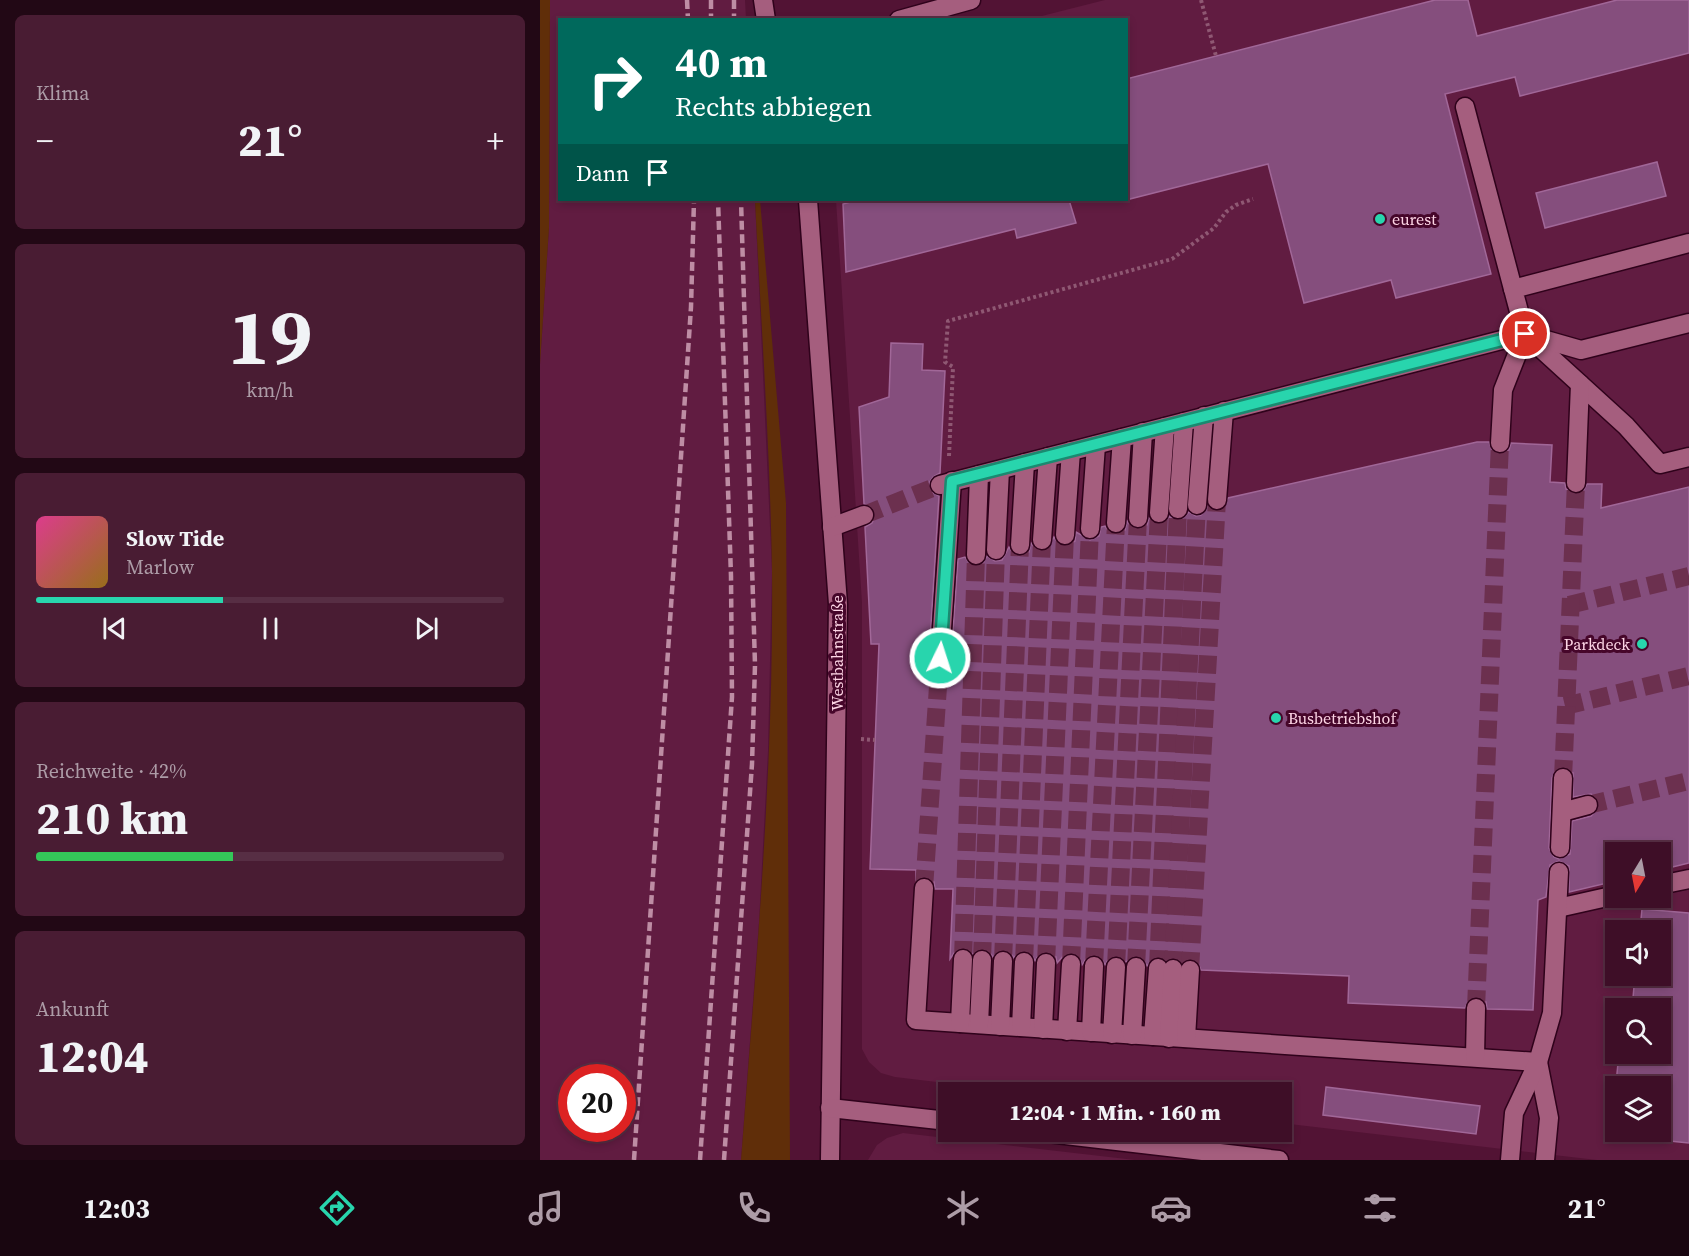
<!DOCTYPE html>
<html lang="de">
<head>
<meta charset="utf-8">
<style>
	body { margin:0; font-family:"Source Serif 4",serif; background:#491c33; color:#f1f3f6; height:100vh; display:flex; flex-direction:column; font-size:22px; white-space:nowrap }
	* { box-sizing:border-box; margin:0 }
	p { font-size:20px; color:#ad9ca7 }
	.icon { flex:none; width:33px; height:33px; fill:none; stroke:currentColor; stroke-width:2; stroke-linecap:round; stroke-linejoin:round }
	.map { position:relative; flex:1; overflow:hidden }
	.details { display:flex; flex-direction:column; gap:15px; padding:15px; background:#220815; width:540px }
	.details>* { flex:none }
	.top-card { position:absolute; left:18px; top:18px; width:570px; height:183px; border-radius:0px; box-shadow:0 3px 9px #0003,0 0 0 2px #572e44; background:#00695c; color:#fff; overflow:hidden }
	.needle { width:39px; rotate:190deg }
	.buttons { position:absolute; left:1065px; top:842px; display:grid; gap:12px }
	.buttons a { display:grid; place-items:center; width:66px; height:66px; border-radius:0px; background:#3e0e27; box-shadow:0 3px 9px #0003,0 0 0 2px #572e44; font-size:30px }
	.speed { position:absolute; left:18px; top:1064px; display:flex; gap:12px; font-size:30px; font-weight:700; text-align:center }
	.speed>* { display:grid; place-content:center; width:78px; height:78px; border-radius:50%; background:#3e0e27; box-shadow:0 3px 9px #0003,0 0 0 2px #572e44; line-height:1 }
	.speed .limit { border:9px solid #d22; background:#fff; color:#111 }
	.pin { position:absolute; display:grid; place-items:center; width:51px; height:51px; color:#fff; margin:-26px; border:3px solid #fff; border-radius:50%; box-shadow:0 2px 6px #0007 }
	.me { position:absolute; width:66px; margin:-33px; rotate:4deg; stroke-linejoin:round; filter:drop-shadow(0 0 4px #0008) }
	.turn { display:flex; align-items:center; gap:21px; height:126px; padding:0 18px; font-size:27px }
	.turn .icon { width:78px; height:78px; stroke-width:2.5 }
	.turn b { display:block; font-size:42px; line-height:51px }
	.then { display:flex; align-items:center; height:57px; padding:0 18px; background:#0003; gap:12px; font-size:22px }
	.big { font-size:45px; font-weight:800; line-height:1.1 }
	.details .card { flex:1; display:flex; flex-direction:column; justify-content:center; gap:9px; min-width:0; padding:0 21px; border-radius:9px; background:#491c33 }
	.details .dial { align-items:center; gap:0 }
	.dial b { font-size:78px; line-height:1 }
	.song { display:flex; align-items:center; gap:18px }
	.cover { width:72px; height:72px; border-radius:9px; background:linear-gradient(135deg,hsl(330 70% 55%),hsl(40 70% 35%)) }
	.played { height:6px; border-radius:3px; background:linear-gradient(90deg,#28d5ad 40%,#572e44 40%) }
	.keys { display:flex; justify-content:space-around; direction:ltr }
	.heat { display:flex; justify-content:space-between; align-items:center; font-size:33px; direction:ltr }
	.charge { height:9px; border-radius:4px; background:linear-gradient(90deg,#34c759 42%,#572e44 0) }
	.trip { position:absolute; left:398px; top:1082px; width:354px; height:60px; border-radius:0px; background:#3e0e27; box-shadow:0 3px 9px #0003,0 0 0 2px #572e44; font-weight:800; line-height:60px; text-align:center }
	.dock { display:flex; height:96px; justify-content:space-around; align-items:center; background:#190610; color:#ad9ca7 }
	.dock .icon { width:42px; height:42px }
	.dock .current { color:#28d5ad }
	.dock b { font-size:27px; color:#f1f3f6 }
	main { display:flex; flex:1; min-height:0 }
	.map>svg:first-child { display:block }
	.built { fill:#611c41; fill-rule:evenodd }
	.green { fill:#602e09 }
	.building { fill:#854e7d; stroke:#a16798; stroke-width:1.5; fill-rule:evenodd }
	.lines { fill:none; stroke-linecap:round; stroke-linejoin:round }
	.minor-tunnel { stroke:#6c304f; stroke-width:18; stroke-dasharray:18 9; stroke-linecap:butt }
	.minor-casing { stroke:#2f021b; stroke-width:21 }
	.path { stroke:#8f5873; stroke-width:4; stroke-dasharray:3 3; stroke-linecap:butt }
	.minor { stroke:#a55e7e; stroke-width:18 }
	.rail { stroke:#be8da4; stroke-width:4.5; stroke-dasharray:9 4.5; stroke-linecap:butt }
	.route-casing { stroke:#1a8a70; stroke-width:15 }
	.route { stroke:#28d5ad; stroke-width:10 }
	.poi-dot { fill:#28d5ad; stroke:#46062a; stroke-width:2 }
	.labels { text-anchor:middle; stroke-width:6; stroke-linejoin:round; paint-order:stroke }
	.poi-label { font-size:16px; fill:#fdd5e5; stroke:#46062a; text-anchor:start }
	.street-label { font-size:16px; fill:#fdd5e5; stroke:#46062a }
</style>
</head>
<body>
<main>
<section class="details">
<div class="card"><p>Klima</p>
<div class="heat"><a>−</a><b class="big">21°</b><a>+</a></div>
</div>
<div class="card dial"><b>19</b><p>km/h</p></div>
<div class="card">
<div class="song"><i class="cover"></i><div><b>Slow Tide</b><p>Marlow</p></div></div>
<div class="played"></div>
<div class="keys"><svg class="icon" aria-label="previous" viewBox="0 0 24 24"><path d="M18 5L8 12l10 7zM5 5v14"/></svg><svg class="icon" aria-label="pause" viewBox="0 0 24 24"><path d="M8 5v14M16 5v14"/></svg><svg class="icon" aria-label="next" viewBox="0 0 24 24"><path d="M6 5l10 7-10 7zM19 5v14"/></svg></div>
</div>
<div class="card"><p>Reichweite · 42%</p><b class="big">210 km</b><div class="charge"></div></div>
<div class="card"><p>Ankunft</p><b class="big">12:04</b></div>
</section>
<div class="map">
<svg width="1149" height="1160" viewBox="0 0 1149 1160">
	<rect width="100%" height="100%" fill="#521334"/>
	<g class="built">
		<path d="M 10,0 L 205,0 L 206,19 L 20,20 L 20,200 L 215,200 L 232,571 L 228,751 L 219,922 L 201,1160 L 0,1160 L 0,364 L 9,228 ZM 32,1077 L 82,1077 L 82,1128 L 32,1128 Z"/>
		<path d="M 565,0 L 1149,0 L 1149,1160 L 1057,1160 L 741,1123 L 741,1092 L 480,1092 L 355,1077 L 341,1073 L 329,1062 L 322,1049 L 322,603 L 296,200 L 586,200 L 586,20 L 490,19 ZM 1076,852 L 1120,852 L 1120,897 L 1076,897 ZM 1076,930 L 1120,930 L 1120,975 L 1076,975 ZM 1076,1008 L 1120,1008 L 1120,1053 L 1076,1053 ZM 1076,1086 L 1120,1086 L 1120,1131 L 1076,1131 Z"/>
		<path d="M 363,1133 L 595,1160 L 328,1160 L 337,1145 L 347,1138 Z"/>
	</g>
	<g class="green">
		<path d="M 0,0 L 10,0 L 9,228 L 0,364 Z"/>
		<path d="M 215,200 L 220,200 L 246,503 L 250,1160 L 201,1160 C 216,964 234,768 232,571 C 230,447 221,323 215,200 Z"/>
	</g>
	<g class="building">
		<path d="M 895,0 L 928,0 L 937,36 L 1077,0 L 1149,0 L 1149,53 L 980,96 L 975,77 L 905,94 L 951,274 L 856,298 L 851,280 L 764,303 L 728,164 L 586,200 L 586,79 Z"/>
		<path d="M 1117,162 L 1126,196 L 1005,228 L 996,193 Z"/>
		<path d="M 318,200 L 529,200 L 536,223 L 477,238 L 475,229 L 306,272 L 303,204 Z"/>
		<path d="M 351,343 L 383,344 L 382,370 L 405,371 L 400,473 L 393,477 L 389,483 L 392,492 L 399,496 L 389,657 L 390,663 L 399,669 L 405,668 L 411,659 L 418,559 L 425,557 L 430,564 L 436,566 L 442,565 L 447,556 L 455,561 L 462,560 L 469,547 L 473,554 L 479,556 L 489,552 L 491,543 L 496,550 L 506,550 L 514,537 L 519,545 L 529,545 L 535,541 L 536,532 L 550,540 L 559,536 L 561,527 L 565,526 L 569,532 L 576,534 L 585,530 L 587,521 L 591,527 L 598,529 L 607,525 L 609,518 L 619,524 L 624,523 L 630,516 L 637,520 L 642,519 L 649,512 L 656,516 L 661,515 L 668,506 L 676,511 L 682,510 L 688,498 L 937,442 L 949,442 L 953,452 L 960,454 L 969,450 L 971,443 L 1012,445 L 1010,482 L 1025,483 L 1026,489 L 1035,494 L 1042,493 L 1047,484 L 1062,484 L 1061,508 L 1149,487 L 1149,863 L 1120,870 L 1120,852 L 1076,852 L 1076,881 L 1029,892 L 1029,866 L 1019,861 L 1010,865 L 1006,897 L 998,900 L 993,1010 L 947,1009 L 946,1002 L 937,997 L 930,998 L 925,1008 L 808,1003 L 809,976 L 661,970 L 657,961 L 651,959 L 642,963 L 634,958 L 626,961 L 618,957 L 613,958 L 607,966 L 602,957 L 592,957 L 586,962 L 576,956 L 570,957 L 565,965 L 561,957 L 554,955 L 548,956 L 542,965 L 538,955 L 531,953 L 525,954 L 517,963 L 516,957 L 507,952 L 500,953 L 495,961 L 491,953 L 485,951 L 478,952 L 474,958 L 470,952 L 463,950 L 453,957 L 448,950 L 437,950 L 433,954 L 423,948 L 417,949 L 410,959 L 413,889 L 395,889 L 394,882 L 385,877 L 376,880 L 376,870 L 330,869 L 339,644 L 331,644 L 325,527 L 332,523 L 335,516 L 332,507 L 324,504 L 319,407 L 349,397 ZM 1024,767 L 1033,773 L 1033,797 L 1051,794 L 1059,802 L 1059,807 L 1051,816 L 1032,821 L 1030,854 L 1019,859 L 1014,857 L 1009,848 L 1012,778 L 1017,768 Z"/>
		<path d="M 1102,909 L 1149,913 L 1149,1143 L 1071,1135 L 1079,1053 L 1120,1053 L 1120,1008 L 1083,1008 L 1084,997 L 1093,998 L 1095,975 L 1120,975 L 1120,930 L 1100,930 ZM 1076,1086 L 1120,1086 L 1120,1131 L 1076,1131 Z"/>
		<path d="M 786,1087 L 940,1106 L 936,1134 L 783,1115 Z"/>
	</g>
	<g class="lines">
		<g class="minor-tunnel">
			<path d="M 324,515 L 400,485"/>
			<path d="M 1029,605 L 1149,576"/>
			<path d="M 1025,706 L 1149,676"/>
			<path d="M 1023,778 L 1036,483"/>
			<path d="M 1048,805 L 1149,781"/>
			<path d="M 384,888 L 400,658"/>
			<path d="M 423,959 L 436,555"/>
			<path d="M 442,960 L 456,550"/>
			<path d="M 463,961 L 480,545"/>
			<path d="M 484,962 L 502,540"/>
			<path d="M 506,963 L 525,535"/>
			<path d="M 531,964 L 550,529"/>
			<path d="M 554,966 L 576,523"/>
			<path d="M 576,967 L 598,518"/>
			<path d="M 596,967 L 619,513"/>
			<path d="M 618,968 L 638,509"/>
			<path d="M 633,969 L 657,505"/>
			<path d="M 650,970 L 677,500"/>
			<path d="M 936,1008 L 960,443"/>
		</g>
		<g class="minor-casing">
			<g id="minor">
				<path d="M 223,0 L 226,20"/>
				<path d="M 359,20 L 431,0"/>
				<path d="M 925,107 L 973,289"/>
				<path d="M 268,200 L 298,604 L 290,1160"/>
				<path d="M 1149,243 L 973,289 L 985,334 L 1086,426 L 1120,464 L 1149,457"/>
				<path d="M 960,443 L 963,390 L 985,334"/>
				<path d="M 1036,483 L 1040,384"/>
				<path d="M 400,485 L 985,334 L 1041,350 L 1149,323"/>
				<path d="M 677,500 L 684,411"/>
				<path d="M 657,505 L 664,416"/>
				<path d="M 638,509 L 644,422"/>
				<path d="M 619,513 L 625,427"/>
				<path d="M 598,518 L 603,432"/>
				<path d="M 576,523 L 582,438"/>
				<path d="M 292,527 L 324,515"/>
				<path d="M 550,529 L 556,445"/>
				<path d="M 525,535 L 531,451"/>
				<path d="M 502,540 L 508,457"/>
				<path d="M 480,545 L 485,463"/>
				<path d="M 456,550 L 460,470"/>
				<path d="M 436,555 L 439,475"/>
				<path d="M 400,658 L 412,481"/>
				<path d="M 1022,812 L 1048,805"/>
				<path d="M 1020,848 L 1023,778"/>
				<path d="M 1120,885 L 1149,879"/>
				<path d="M 384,888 L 376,1020 L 998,1062"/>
				<path d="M 1018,908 L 1076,895"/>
				<path d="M 420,1023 L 423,959"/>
				<path d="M 439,1024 L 442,960"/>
				<path d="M 460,1026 L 463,961"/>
				<path d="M 481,1027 L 484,962"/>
				<path d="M 503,1029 L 506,963"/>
				<path d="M 527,1031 L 531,964"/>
				<path d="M 551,1032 L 554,966"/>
				<path d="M 572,1034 L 576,967"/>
				<path d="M 592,1035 L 596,967"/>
				<path d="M 613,1036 L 618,968"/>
				<path d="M 629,1038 L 633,969"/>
				<path d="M 646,1038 L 650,970"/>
				<path d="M 935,1057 L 936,1008"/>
				<path d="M 998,1062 L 1009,1118 L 1005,1160"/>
				<path d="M 290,1108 L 408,1121"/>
				<path d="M 491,1131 L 739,1160"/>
				<path d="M 970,1160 L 974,1113 L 998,1062 L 1012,1013 L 1019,872"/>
			</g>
		</g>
		<g class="path">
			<path d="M 661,0 L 676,56"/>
			<path d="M 409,456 L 413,367 L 405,362 L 408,321 L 632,259 L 674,228 L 686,212 L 696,205 L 713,199"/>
			<path d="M 321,739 L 335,740"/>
		</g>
		<use href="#minor" class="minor"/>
		<g class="rail">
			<path d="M 147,0 L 148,20"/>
			<path d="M 171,0 L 171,20"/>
			<path d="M 194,0 L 194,20"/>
			<path d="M 94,1160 L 151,307 L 154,200"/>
			<path d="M 160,1160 L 192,697 L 191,576 L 178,200"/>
			<path d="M 184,1160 L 212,764 L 215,665 L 201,200"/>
		</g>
	</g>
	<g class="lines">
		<g class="route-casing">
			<path id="route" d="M 400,658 L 412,481 L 985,334"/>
		</g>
		<use href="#route" class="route"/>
	</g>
	<g class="poi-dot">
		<circle cx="840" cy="219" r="6"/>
		<circle cx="1102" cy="644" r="6"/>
		<circle cx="736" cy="718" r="6"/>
	</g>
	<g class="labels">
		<g class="poi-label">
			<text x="852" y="225">eurest</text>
			<text x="1090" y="650" text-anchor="end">Parkdeck</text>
			<text x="748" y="724">Busbetriebshof</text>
		</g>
		<g class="street-label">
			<text transform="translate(297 653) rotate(-90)" y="6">Westbahnstraße</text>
		</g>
	</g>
</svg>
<div class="buttons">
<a><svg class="needle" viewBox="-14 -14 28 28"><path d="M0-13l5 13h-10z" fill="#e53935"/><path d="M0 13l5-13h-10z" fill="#ad9ca7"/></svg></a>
<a><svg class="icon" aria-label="sound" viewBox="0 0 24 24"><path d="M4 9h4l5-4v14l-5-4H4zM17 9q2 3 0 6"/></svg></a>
<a><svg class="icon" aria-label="search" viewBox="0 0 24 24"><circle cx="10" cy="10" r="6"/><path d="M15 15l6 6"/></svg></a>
<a><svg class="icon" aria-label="layers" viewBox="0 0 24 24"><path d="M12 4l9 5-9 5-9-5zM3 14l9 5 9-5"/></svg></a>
</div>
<div class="speed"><div class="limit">20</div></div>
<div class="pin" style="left:985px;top:334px;background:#d93025"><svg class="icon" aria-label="arrive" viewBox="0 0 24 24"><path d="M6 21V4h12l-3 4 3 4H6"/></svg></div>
<svg class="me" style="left:400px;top:658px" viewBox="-20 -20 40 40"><circle r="17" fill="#28d5ad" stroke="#fff" stroke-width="3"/><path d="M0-11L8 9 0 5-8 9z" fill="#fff"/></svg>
<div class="trip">12:04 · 1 Min. · 160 m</div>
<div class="top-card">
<div class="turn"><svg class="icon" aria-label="right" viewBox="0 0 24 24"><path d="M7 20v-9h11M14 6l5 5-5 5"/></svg><div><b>40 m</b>Rechts abbiegen</div></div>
<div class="then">Dann<svg class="icon" aria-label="arrive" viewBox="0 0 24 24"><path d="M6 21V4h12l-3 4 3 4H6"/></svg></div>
</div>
</div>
</main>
<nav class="dock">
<b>12:03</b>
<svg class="icon current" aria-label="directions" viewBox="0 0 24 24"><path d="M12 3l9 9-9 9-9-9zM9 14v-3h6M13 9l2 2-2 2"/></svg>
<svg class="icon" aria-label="music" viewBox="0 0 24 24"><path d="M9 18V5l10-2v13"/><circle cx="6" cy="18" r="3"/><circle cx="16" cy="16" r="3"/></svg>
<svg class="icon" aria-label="phone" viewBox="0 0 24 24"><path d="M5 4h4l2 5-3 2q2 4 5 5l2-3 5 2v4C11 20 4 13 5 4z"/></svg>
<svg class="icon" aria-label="climate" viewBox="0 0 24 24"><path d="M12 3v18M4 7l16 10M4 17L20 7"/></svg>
<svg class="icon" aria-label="car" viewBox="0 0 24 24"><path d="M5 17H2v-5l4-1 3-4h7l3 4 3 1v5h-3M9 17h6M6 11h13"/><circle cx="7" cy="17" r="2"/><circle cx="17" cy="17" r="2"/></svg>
<svg class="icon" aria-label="filters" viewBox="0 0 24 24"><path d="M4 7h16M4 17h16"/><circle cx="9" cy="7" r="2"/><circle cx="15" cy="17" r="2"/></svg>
<b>21°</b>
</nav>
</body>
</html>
